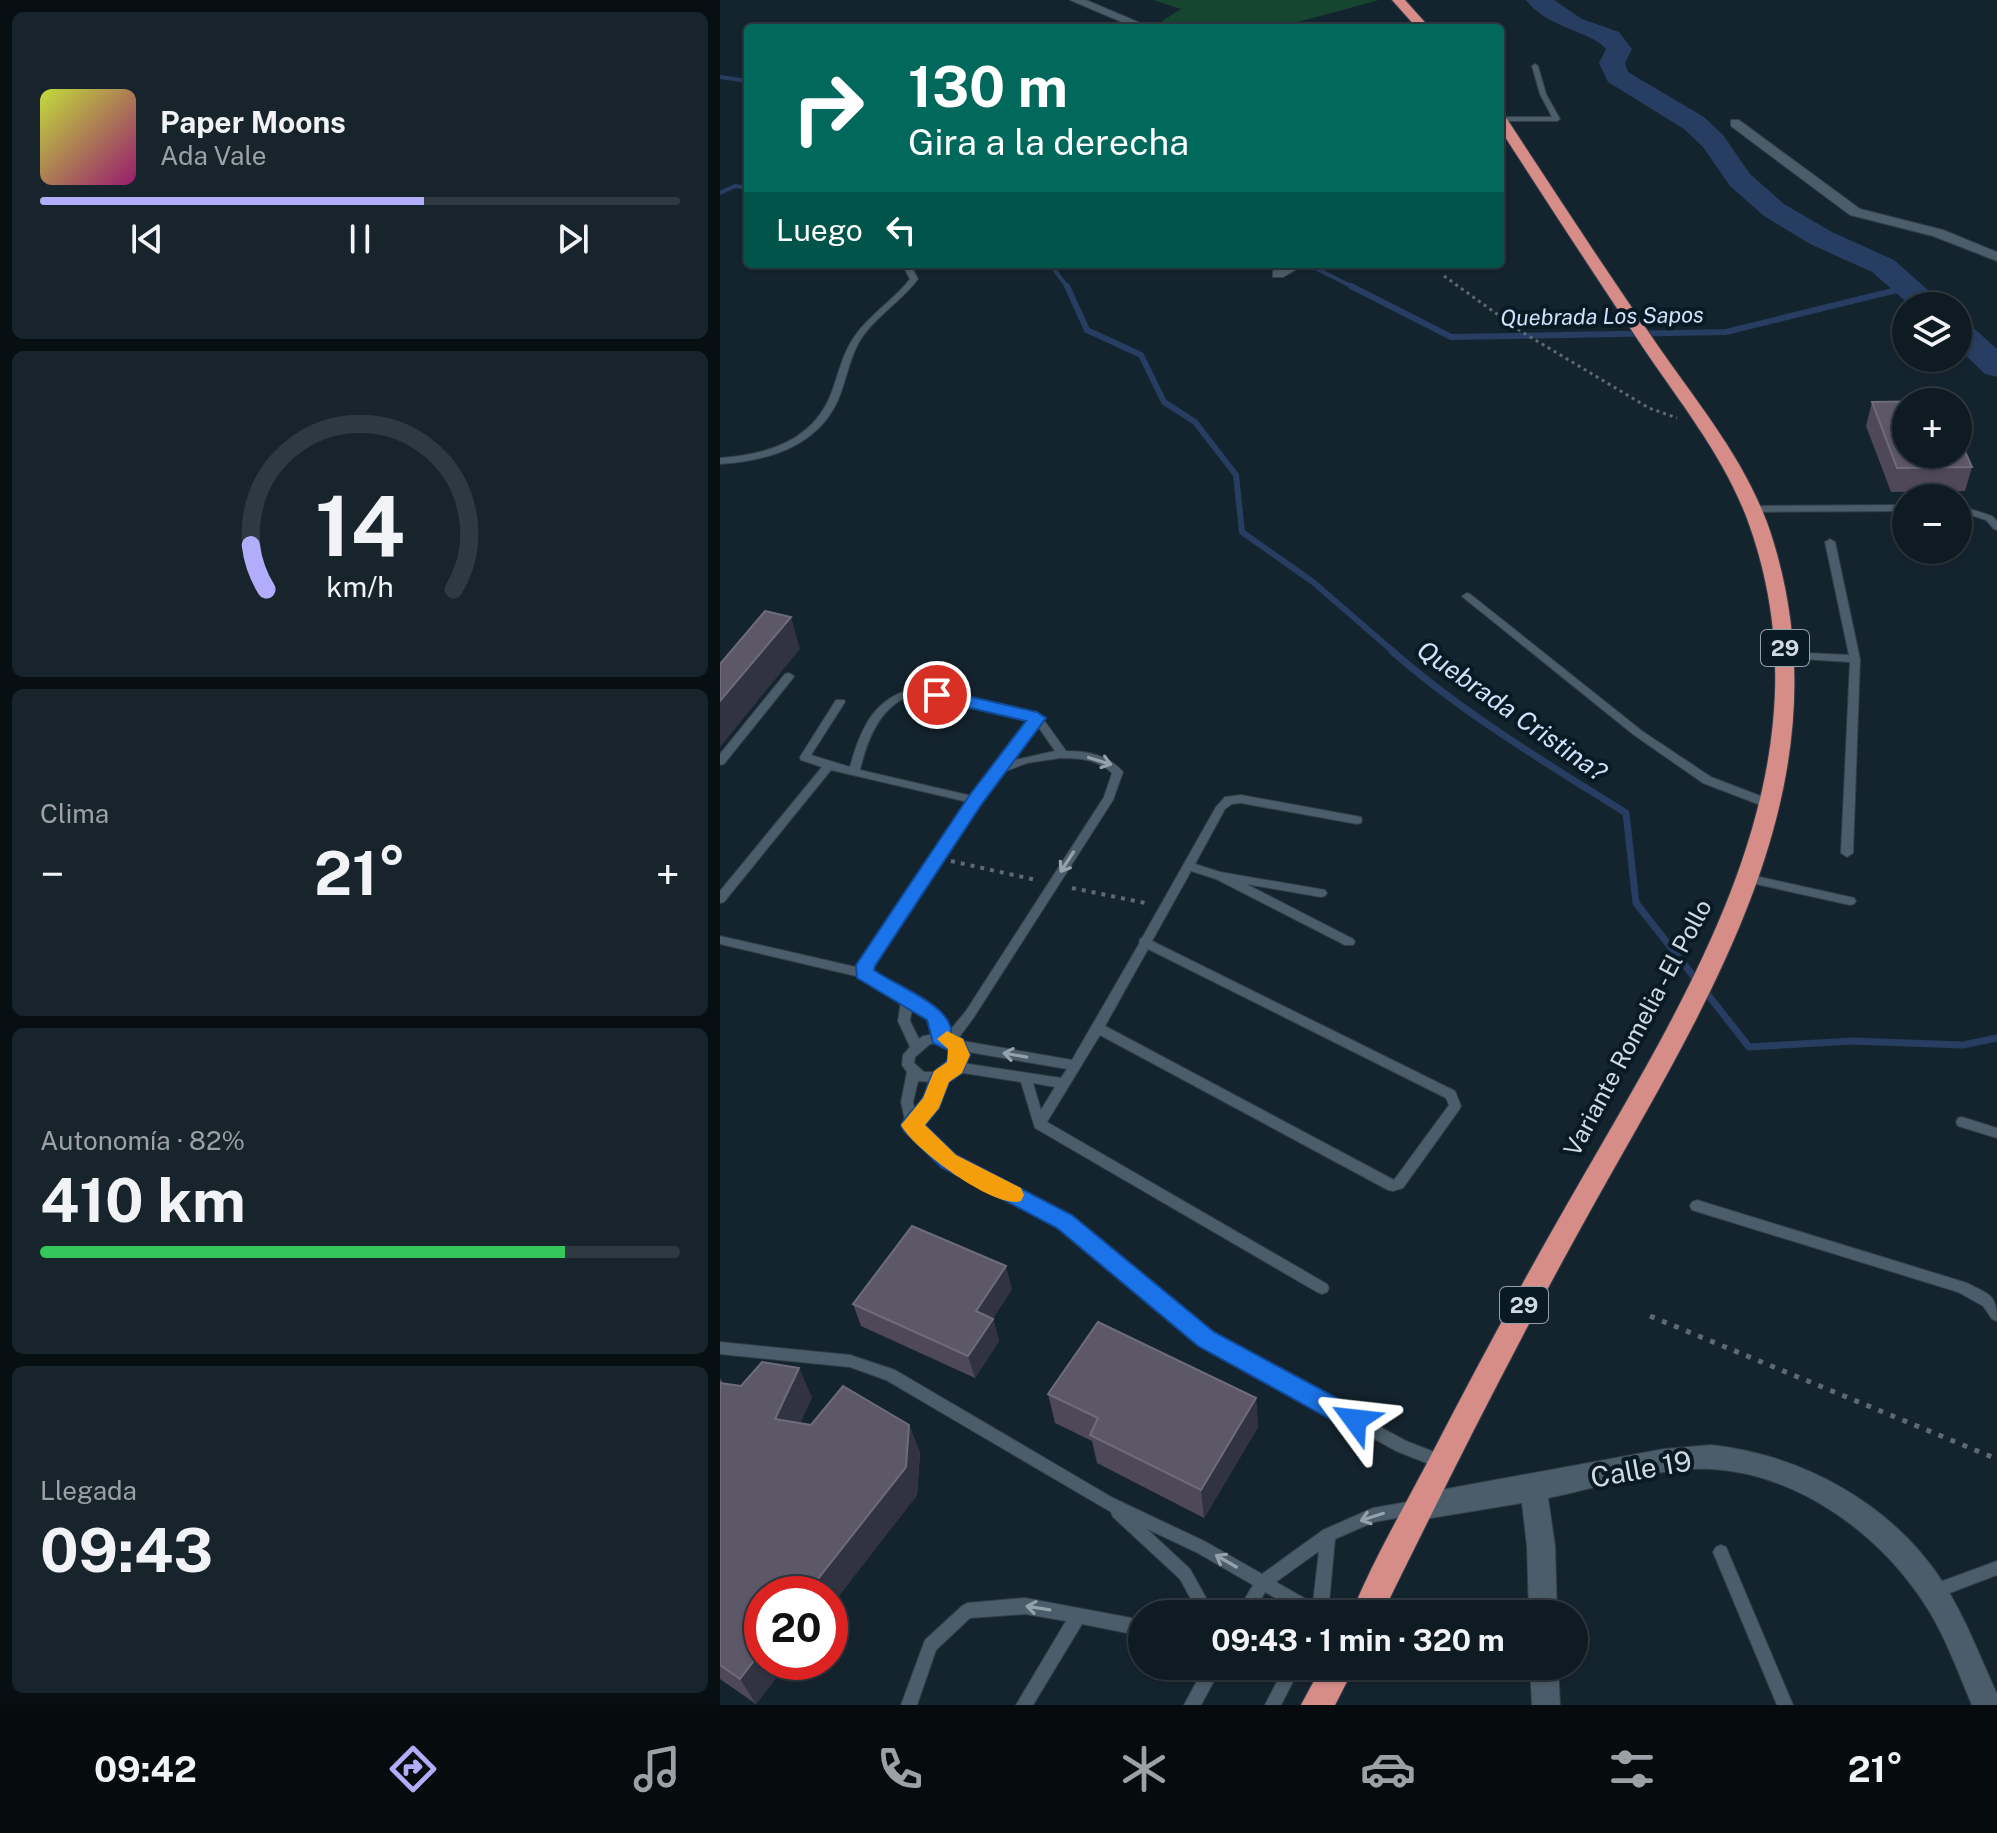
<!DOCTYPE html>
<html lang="es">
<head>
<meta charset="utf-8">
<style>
	body { margin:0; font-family:"Public Sans",sans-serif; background:#18242b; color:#f1f3f6; height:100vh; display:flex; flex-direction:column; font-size:30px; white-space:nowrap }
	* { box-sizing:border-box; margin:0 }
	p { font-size:26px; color:#9ba1a6 }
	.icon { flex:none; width:44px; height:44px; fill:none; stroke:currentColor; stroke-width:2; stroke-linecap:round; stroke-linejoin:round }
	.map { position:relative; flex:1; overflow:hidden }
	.drawer { display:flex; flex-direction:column; gap:12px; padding:12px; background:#080f13; width:720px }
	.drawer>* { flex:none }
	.top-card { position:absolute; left:24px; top:24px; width:760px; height:244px; border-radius:8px; box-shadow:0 2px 6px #0004,0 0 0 2px #2f3941; background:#00695c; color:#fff; overflow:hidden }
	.controls { position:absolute; left:1172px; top:292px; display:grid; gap:16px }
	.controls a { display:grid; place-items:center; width:80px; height:80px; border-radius:50%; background:#0f1b23; box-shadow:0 2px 6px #0004,0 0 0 2px #2f3941; font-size:40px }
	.speed { position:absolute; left:24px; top:1576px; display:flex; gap:16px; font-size:40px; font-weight:700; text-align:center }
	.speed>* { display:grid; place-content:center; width:104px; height:104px; border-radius:50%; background:#0f1b23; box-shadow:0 2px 6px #0004,0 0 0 2px #2f3941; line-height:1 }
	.speed .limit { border:12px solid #d22; background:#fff; color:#111 }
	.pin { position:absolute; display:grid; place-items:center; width:68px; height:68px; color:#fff; margin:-34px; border:4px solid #fff; border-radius:50%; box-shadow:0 2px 8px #0007 }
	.me { position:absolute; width:88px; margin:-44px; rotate:300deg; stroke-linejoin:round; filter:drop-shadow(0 0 6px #0008) }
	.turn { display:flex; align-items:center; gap:28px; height:168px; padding:0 32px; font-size:36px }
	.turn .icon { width:104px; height:104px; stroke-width:2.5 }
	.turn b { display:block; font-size:56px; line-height:68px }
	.then { display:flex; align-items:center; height:76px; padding:0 32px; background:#0003; gap:16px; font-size:30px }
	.big { font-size:60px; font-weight:700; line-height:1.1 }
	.drawer .tile { flex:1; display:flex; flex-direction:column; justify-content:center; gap:12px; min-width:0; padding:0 28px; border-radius:12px; background:#18242b }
	.drawer .dial { align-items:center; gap:0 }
	.dial svg { height:208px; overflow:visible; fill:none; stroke:#2f3941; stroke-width:7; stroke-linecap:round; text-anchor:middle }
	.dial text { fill:#f1f3f6; stroke:none }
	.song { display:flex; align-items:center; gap:24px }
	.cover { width:96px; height:96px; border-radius:12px; background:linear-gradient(135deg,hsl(70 70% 55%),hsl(320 70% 35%)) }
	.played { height:8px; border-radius:4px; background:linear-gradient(90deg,#b1adfa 60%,#2f3941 60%) }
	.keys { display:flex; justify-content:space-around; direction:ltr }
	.heat { display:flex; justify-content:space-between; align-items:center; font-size:44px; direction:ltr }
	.charge { height:12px; border-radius:6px; background:linear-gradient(90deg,#34c759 82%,#2f3941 0) }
	.trip { position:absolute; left:408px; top:1600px; width:460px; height:80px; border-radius:40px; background:#0f1b23; box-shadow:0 2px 6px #0004,0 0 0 2px #2f3941; font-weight:700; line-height:80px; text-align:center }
	.tab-bar { display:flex; height:128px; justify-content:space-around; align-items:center; background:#060b0e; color:#9ba1a6 }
	.tab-bar .icon { width:56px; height:56px }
	.tab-bar .selected { color:#b1adfa }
	.tab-bar b { font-size:36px; color:#f1f3f6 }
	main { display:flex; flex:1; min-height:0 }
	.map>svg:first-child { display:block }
	.green { fill:#16462f }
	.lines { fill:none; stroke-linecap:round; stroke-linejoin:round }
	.stream-far2 { stroke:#273d61; stroke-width:4 }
	.stream-far1 { stroke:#273d61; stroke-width:6 }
	.stream { stroke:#273d61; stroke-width:7 }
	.river { fill:#273d61; fill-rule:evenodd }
	.service-casing { stroke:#333e48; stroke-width:2 }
	.minor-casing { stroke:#333e48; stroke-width:2 }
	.trunk-casing { stroke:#333e48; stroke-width:2 }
	.path-far2 { stroke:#5c6a74; stroke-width:3; stroke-dasharray:3 4; stroke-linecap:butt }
	.path-far1 { stroke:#5c6a74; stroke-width:4; stroke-dasharray:4 6; stroke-linecap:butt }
	.path { stroke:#5c6a74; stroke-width:5; stroke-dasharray:5 8; stroke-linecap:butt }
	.service { fill:#4b5d6a; fill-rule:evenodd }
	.minor { fill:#4b5d6a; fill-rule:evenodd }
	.trunk { fill:#d68d88; fill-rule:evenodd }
	.wall { fill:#4e4858 }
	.shaded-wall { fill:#313342 }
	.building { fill:#5c5867; stroke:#6e6c7a; stroke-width:2 }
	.oneway { stroke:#94a2ac }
	.route { fill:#1a73e8; stroke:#114b97; stroke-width:2 }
	.slow { fill:#f59e0b }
	.labels { text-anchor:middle; stroke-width:8; stroke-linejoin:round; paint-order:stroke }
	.far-water-label { font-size:22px; font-style:italic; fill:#d1e0fb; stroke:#0a1a25 }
	.shield { fill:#0a1a25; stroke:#95a0a9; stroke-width:2 }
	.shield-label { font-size:22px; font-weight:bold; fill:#d0dae2 }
	.street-label { font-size:24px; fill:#d0dae2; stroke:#0a1a25 }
	.water-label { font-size:26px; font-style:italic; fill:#d1e0fb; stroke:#0a1a25 }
	.near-street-label { font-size:28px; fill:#d0dae2; stroke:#0a1a25 }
</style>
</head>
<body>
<main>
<section class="drawer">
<div class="tile">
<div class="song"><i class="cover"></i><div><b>Paper Moons</b><p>Ada Vale</p></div></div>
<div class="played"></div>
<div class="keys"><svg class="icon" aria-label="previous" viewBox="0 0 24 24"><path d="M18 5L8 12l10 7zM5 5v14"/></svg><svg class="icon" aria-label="pause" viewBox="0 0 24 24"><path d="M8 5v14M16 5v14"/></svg><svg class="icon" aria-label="next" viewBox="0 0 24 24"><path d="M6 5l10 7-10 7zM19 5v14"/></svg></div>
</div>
<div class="tile dial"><svg viewBox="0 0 100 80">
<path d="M14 69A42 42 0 1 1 86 69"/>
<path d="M14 69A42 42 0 0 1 8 52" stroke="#b1adfa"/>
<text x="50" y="56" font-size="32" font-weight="700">14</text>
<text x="50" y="72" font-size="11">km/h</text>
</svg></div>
<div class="tile"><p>Clima</p>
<div class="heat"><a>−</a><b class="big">21°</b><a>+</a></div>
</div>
<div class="tile"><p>Autonomía · 82%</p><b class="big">410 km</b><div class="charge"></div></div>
<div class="tile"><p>Llegada</p><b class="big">09:43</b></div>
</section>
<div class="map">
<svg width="1277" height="1705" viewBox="0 0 1277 1705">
	<rect width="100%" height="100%" fill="#14242f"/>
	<path class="green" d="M 433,0 L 659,0 L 556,28 L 456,28 L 442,21 L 461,9 Z"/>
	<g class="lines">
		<g class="stream-far2">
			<path d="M 0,77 L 28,81"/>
			<path d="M 0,193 L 15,186 L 28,188"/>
			<path d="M 330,264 L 348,288"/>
			<path d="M 587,264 L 635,288"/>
			<path d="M 1183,288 L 1189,287"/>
		</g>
		<g class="stream-far1">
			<path d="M 347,286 L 367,330 L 421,355 L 444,402 L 475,422 L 516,475 L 522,532 L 593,582 L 675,653"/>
			<path d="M 631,286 L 731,337 L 1006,332 L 1189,287"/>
		</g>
		<path class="stream" d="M 672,651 C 744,714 826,763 906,813 L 916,903 L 1029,1047 L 1133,1041 L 1243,1045 L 1277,1038"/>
		<g class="river">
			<path d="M 806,0 L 834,0 L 862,19 L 899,32 L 912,49 L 905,63 L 908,72 L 984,117 L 1003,135 L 1030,174 L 1064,204 L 1112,232 L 1174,260 L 1226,306 L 1191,306 L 1152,272 L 1090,244 L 1044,216 L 1010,186 L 983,147 L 964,129 L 888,82 L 879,63 L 886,49 C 873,32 825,27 806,0 Z"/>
			<path d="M 1238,321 L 1249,324 L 1277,349 L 1277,377 L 1265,374 L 1238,348 Z"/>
		</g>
		<g class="service-casing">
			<g id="service">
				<path d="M 815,64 L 818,66 L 826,94 L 840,119 L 837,121 L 780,121 L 780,117 L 832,117 L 820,94 L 812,66 Z"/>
				<path d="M 182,264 L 190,264 L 198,279 C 181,302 154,317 139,342 C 129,360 126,381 118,400 C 97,447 47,461 0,464 L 0,458 C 46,455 93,441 111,394 C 118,377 121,358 131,342 C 146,317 172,302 190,279 Z"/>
				<path d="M 1186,505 L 1186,511 L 1033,512 L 1028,509 L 1033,506 Z"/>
				<path d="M 1238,505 L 1272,516 L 1277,521 L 1277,530 L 1274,529 L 1266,520 L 1238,511 Z"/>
				<path d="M 1110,539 L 1115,542 L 1140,659 L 1133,853 L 1127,857 L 1121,853 L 1130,662 L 1066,658 L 1061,655 L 1066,652 L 1129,655 L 1105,542 Z"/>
				<path d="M 747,593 L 750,594 L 922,731 L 991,777 L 1056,802 L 1057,805 L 1056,808 L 1048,808 L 983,783 L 914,735 L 744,598 L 742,596 Z"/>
				<path d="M 69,673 L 74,676 L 73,678 L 4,764 L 0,765 L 0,754 L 65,674 Z"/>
				<path d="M 198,687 L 321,716 L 346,751 C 368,751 388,755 403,772 L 393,800 L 254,1017 L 237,1040 L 352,1060 L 419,944 L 420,939 L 422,938 L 496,807 L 505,797 L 521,795 L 641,817 L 642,820 L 641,823 L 637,824 L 521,803 L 512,804 L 505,809 L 475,864 L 500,872 L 605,890 L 607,893 L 605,896 L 601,897 L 526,884 L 633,939 L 635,942 L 633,945 L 625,945 L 496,879 L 471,871 L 432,941 L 735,1091 L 741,1106 L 739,1110 L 683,1188 L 673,1191 L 668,1190 L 380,1035 L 327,1122 L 607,1284 L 609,1288 L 607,1292 L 602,1294 L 597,1292 L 315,1128 L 301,1082 L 237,1072 L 226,1080 L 216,1106 L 200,1125 L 234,1157 L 350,1218 L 491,1335 L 686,1441 L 727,1457 L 729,1462 L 727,1467 L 722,1469 L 676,1451 L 481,1343 L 340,1226 L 224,1165 L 186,1125 L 181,1102 L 187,1072 L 182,1065 L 183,1055 L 190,1047 L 178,1021 L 181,1001 L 140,977 L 0,944 L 0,936 L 140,968 L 151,943 L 248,802 L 111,770 L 4,902 L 0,903 L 0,891 L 102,767 L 81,760 L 80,757 L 116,700 L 124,700 L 125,702 L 91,755 L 130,767 C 141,727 154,697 198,687 ZM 198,693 L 310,720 L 252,796 L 140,770 C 148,736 162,702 198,693 ZM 317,725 L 335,751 L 290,761 ZM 340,758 C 360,758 377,759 392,773 L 384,797 L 246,1011 L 227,1034 L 228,1027 L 218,1012 L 150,971 L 160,948 L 259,803 L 281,773 L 307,763 ZM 428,949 L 726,1098 L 729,1105 L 674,1180 L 385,1026 ZM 192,1008 L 210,1018 L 216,1028 L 215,1034 L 203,1036 L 199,1039 L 190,1021 ZM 210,1044 C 225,1043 235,1048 230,1064 L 219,1072 L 204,1072 L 194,1063 L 195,1057 ZM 243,1051 L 347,1069 L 341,1078 L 242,1063 ZM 198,1081 L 213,1082 L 207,1099 L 195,1112 L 193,1102 ZM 313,1083 L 335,1087 L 321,1110 Z"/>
				<path d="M 1031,875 L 1130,897 L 1134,898 L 1136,901 L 1134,904 L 1130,905 L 1027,882 L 1025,879 L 1027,876 Z"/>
				<path d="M 1242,1117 L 1277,1128 L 1277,1138 L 1238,1126 L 1236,1122 L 1238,1118 Z"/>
				<path d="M 977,1200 L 1247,1283 C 1269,1295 1277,1293 1277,1321 L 1272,1319 L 1263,1306 L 1238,1292 L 972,1210 L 970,1206 L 972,1202 Z"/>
				<path d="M 0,1342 L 130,1355 L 175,1370 L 393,1498 L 486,1542 L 542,1574 L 603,1530 L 653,1508 L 693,1501 L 698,1503 L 700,1508 L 698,1513 L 693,1515 L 654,1522 L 615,1539 L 608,1614 L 583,1614 L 545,1592 L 533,1614 L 516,1614 L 533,1585 L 476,1552 L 427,1529 L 470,1569 L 495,1614 L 479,1614 L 460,1579 L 393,1517 L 391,1512 L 166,1380 L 130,1367 L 0,1354 ZM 599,1551 L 593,1603 L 556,1582 Z"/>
				<path d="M 1001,1545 L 1006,1547 L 1073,1705 L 1057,1705 L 993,1552 L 996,1547 Z"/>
				<path d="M 1277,1561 L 1277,1575 L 1214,1599 L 1209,1596 L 1206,1591 L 1209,1586 Z"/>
				<path d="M 305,1598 L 422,1620 L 422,1636 L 362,1624 L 313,1705 L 296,1705 L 346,1621 L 305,1614 L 250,1618 L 216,1650 L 197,1705 L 181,1705 L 205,1640 L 242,1606 L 247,1603 Z"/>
				<path d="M 485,1666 L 502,1666 L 481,1705 L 464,1705 Z"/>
				<path d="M 565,1666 L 581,1666 L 561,1705 L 545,1705 Z"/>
			</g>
		</g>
		<g class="minor-casing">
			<g id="minor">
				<path d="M 350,0 L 366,0 L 432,28 L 416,28 Z"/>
				<path d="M 1011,120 L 1019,120 L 1140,209 L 1223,230 L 1277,252 L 1277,261 L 1213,236 L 1130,215 L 1011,126 Z"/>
				<path d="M 568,264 L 586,264 L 563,277 L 553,277 L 553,271 Z"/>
				<path d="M 685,264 L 723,264 C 715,271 693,271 685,264 Z"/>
				<path d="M 991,1445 C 1083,1455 1173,1504 1224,1584 C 1246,1619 1260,1657 1277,1694 L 1277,1705 L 1252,1705 C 1237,1670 1224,1632 1202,1600 C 1156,1531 1075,1473 990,1469 C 936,1467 880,1488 828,1498 L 835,1546 L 837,1614 L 809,1614 L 807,1546 L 802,1503 L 699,1520 L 690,1516 L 686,1507 L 690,1498 L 699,1494 L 944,1449 Z"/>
				<path d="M 810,1666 L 838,1666 L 840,1705 L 812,1705 Z"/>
			</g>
		</g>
		<g class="trunk-casing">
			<g id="trunk">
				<path d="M 672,0 L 685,0 L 710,28 L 697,28 Z"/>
				<path d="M 780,115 L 787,119 C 836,194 885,269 936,343 C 978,404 1029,464 1052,537 C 1133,795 977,1016 858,1233 C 789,1358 725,1486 662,1614 L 631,1614 C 652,1563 680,1514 706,1465 C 752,1376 799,1288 849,1201 C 968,993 1120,765 1026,516 C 1002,454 959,401 922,346 C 874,274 827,202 780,129 Z"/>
				<path d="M 602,1666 L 635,1666 L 615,1705 L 581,1705 Z"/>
			</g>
		</g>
		<path class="path-far2" d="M 724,276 L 802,332 L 929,408 L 957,418"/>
		<g class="path-far1">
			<path d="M 231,861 L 316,880"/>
			<path d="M 352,888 L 430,904"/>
		</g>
		<path class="path" d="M 930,1316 L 1277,1459"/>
		<use href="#service" class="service"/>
		<use href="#minor" class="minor"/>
		<use href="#trunk" class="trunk"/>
	</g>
	<g class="wall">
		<path d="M 1152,402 L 1252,467 L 1245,491 L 1171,492 L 1146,426 Z"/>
		<path d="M 292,1289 L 273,1318 L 279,1341 L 255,1378 L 141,1326 L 133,1304 Z"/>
		<path d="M 0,1378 L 3,1383 L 92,1397 L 80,1423 L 91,1425 L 189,1425 L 200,1453 L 197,1495 L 110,1607 L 110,1594 L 42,1662 L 68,1662 L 36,1704 L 0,1679 Z"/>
		<path d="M 328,1394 L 536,1398 L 538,1427 L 484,1518 L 377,1463 L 372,1441 L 335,1423 Z"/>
	</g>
	<g class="shaded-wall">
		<path d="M 71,617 L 80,649 L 0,747 L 0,701 Z"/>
		<path d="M 286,1266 L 292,1289 L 264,1331 L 273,1319 L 279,1341 L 255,1378 L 248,1356 L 256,1311 Z"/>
		<path d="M 79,1368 L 92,1397 L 69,1448 L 55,1419 Z"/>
		<path d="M 536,1398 L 538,1427 L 484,1518 L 481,1490 Z"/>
		<path d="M 189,1425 L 200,1453 L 197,1495 L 110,1607 L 110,1594 L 86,1594 Z"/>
		<path d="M 42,1650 L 42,1662 L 68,1662 L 36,1704 L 20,1679 Z"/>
	</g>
	<g class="building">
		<path d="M 1223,401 L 1223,402 L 1186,402 L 1186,454 L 1238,454 L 1238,436 L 1252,467 L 1177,468 L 1152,402 Z"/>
		<path d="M 45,611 L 71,617 L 0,701 L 0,664 Z"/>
		<path d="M 192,1226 L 286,1266 L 256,1311 L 273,1319 L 248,1356 L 133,1304 Z"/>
		<path d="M 378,1322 L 536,1398 L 481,1490 L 370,1435 L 378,1418 L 328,1394 Z"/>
		<path d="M 42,1362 L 79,1368 L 55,1419 L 91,1425 L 123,1386 L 189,1425 L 186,1467 L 86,1594 L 42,1594 L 42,1650 L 20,1679 L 0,1665 L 0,1383 L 21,1386 Z"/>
	</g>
	<defs><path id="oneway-shaft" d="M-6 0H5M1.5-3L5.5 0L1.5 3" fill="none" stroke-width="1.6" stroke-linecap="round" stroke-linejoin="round" transform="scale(2)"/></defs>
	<g class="oneway">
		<use href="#oneway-shaft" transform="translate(380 761) rotate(17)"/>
		<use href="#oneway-shaft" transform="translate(347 862) rotate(123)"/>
		<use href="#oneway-shaft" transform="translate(295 1055) rotate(-170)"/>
		<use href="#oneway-shaft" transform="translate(652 1517) rotate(162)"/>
		<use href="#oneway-shaft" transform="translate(506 1561) rotate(-150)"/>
		<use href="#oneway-shaft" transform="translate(318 1608) rotate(-171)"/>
	</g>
	<path class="route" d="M 217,689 L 317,712 L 326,718 L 261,805 L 155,966 L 154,970 C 174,985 234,1006 231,1034 L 243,1039 L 250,1055 L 242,1073 L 229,1082 L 219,1108 L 205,1125 L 236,1155 L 352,1215 L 494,1332 L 643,1412 L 647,1420 L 643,1428 L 635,1431 L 626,1428 L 478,1346 L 337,1228 L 221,1167 L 184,1131 L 181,1125 C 186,1115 195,1109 202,1099 C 207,1092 207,1082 212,1075 C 218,1064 232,1065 228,1050 L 213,1043 L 207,1020 L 137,978 L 136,965 L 249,796 L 306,721 L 211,699 L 209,695 Z"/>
	<path class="slow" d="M 227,1031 L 243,1039 L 250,1055 L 242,1073 L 229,1082 L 219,1108 L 205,1125 L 236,1155 L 301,1188 L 304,1195 L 301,1201 C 276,1210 193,1149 181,1125 L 203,1098 L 214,1071 L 227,1062 L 228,1049 L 217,1039 Z"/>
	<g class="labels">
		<g class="far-water-label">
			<text transform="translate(882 316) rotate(-1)" y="8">Quebrada Los Sapos</text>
		</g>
		<g class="shield">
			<rect x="1041" y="630" width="48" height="36" rx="6"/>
			<rect x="780" y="1287" width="48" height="36" rx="6"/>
		</g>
		<g class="shield-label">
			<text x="1065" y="656">29</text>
			<text x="804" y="1313">29</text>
		</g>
		<g class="street-label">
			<text transform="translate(918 1028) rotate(-62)" y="8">Variante Romelia - El Pollo</text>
		</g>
		<g class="water-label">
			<text transform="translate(792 711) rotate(35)" y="9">Quebrada Cristina?</text>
		</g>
		<g class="near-street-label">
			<text transform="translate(921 1469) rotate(-10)" y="10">Calle 19</text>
		</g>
	</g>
</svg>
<div class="controls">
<a><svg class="icon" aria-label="layers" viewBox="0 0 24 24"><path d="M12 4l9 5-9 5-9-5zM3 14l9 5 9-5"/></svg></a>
<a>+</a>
<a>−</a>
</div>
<div class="speed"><div class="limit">20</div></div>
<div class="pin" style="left:217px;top:695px;background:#d93025"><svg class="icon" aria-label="arrive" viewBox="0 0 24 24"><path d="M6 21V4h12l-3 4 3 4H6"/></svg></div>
<svg class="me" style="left:635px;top:1420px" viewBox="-20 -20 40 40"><path d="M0-17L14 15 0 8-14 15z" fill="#1a73e8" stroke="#fff" stroke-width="4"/></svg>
<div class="trip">09:43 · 1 min · 320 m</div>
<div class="top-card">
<div class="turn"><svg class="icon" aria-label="right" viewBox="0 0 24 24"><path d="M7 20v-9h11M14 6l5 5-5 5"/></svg><div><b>130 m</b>Gira a la derecha</div></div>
<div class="then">Luego<svg class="icon" aria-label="left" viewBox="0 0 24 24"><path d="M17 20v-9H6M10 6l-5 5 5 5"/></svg></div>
</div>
</div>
</main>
<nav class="tab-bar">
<b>09:42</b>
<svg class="icon selected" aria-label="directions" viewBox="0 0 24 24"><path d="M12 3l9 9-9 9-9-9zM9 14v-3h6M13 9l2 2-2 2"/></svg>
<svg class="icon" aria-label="music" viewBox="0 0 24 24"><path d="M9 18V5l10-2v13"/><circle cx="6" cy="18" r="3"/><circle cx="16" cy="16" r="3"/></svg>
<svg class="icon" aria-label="phone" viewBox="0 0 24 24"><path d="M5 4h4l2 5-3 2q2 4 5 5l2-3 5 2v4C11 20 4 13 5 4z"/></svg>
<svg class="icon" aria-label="climate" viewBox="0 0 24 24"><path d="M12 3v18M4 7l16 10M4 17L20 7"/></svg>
<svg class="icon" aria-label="car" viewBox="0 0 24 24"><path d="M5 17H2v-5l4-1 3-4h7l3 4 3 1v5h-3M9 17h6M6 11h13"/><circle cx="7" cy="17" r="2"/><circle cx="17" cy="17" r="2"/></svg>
<svg class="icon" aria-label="filters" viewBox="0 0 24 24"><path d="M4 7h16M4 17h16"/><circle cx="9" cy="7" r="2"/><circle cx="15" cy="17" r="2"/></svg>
<b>21°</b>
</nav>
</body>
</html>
